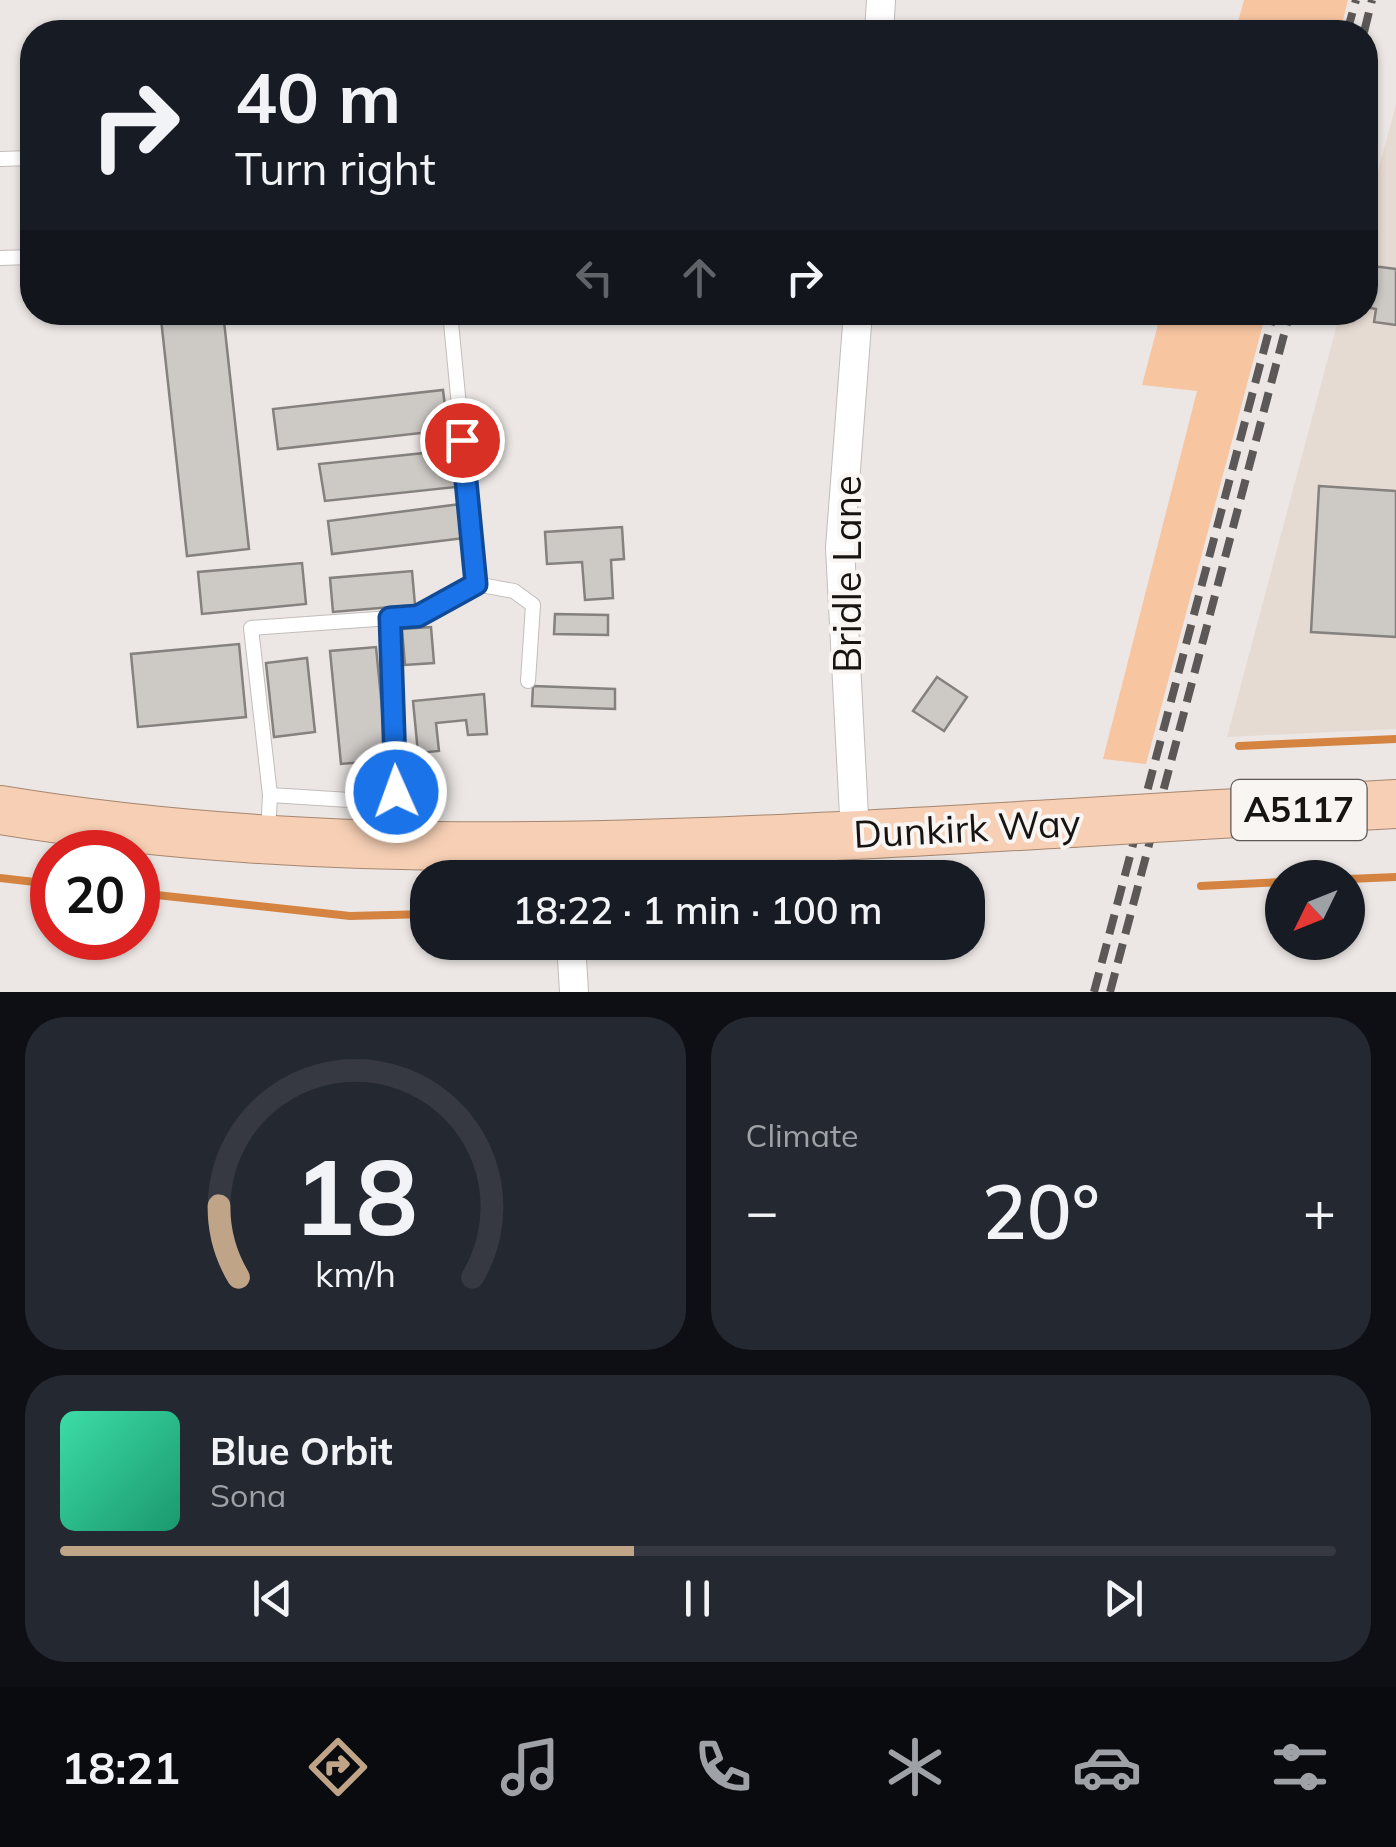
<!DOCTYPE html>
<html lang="en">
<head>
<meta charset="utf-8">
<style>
	body { margin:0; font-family:Mulish,sans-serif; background:#242831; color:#f1f3f6; height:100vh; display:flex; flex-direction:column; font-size:38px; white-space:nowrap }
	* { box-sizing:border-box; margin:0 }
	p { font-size:32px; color:#9ea1a6 }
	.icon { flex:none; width:55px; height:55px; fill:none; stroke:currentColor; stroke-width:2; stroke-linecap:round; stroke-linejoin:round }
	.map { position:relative; height:992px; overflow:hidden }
	.side { display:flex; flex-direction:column; gap:25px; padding:25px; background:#0d0f14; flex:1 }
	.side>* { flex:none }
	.top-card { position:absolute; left:20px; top:20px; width:1358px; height:305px; border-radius:40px; box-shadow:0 2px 8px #0004; background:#171b24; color:#f1f3f6; overflow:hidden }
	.needle { width:65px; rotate:227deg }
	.tools { position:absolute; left:1265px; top:860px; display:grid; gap:20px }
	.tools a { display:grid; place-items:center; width:100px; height:100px; border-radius:50%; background:#171b24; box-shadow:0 2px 8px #0004; font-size:50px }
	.speed { position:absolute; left:30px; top:830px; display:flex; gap:20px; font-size:50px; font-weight:700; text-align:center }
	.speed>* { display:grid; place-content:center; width:130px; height:130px; border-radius:50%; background:#171b24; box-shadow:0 2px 8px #0004; line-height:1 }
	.speed .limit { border:15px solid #d22; background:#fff; color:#111 }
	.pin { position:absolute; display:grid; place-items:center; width:85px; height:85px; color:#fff; margin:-42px; border:5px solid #fff; border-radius:50%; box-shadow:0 2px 10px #0007 }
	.me { position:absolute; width:110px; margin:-55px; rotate:358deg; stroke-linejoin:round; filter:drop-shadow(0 0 8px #0008) }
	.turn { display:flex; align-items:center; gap:35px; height:210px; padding:0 50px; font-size:45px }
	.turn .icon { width:130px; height:130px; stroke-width:2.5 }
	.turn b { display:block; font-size:70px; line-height:85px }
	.lanes { display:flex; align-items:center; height:95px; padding:0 50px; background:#0003; justify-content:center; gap:50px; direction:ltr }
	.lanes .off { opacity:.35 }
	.big { font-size:75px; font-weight:600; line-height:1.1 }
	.side .widget { flex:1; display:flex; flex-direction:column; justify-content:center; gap:15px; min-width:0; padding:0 35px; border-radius:40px; background:#242831 }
	.side .dial { align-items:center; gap:0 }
	.dial svg { height:260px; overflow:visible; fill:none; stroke:#363941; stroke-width:7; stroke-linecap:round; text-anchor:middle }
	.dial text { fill:#f1f3f6; stroke:none }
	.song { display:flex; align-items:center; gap:30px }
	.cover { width:120px; height:120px; border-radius:15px; background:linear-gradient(135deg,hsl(160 70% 55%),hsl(160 70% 35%)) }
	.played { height:10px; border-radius:5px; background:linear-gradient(90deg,#bfa488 45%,#363941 45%) }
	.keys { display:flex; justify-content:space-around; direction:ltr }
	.heat { display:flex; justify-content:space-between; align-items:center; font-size:55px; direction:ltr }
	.side .tiles { flex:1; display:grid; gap:25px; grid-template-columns:1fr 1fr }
	.widget:last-child { grid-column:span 2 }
	.trip { position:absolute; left:410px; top:860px; width:575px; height:100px; border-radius:40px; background:#171b24; box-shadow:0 2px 8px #0004; font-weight:600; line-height:100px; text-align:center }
	.tab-bar { display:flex; height:160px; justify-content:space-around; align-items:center; background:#090b0e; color:#9ea1a6 }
	.tab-bar .icon { width:70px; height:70px }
	.tab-bar .on { color:#bfa488 }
	.tab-bar b { font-size:45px; color:#f1f3f6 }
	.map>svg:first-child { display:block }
	.built { fill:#e6dbd3 }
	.green { fill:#f8c5a1 }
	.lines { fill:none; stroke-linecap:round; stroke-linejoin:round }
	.stream { stroke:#d58341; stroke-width:8 }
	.building { fill:#cdc9c5; stroke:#85817e; stroke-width:2.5 }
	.service-casing { stroke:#c2bdba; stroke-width:16 }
	.minor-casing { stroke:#c2bdba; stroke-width:30 }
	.trunk-casing { stroke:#a68670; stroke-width:50 }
	.service { stroke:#fff; stroke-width:14 }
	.minor { stroke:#fff; stroke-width:28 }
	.trunk { stroke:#f6cfb4; stroke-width:48 }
	.rail { stroke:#5b5857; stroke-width:8; stroke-dasharray:20 10; stroke-linecap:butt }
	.trunk-bridge-casing { stroke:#a68670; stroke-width:50; stroke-linecap:butt }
	.trunk-bridge { stroke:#f6cfb4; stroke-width:48 }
	.route-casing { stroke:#114b97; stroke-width:25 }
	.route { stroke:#1a73e8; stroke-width:18 }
	.labels { text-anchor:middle; stroke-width:8; stroke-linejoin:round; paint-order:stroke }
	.shield { fill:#f9f5f2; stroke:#5b5857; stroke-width:2.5 }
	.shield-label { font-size:35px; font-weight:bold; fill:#171514 }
	.street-label { font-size:38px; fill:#171514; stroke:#f9f5f2 }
</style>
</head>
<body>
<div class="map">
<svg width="1396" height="992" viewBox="0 0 1396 992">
	<rect width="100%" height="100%" fill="#ece7e4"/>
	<path class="built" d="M 1396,104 L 1396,729 L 1227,737 L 1340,313 L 1365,312 L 1365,220 Z"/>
	<g class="green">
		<path d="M 1244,0 L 1348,0 L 1340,32 L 1235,32 Z"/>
		<path d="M 1161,313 L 1266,313 L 1146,764 L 1103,759 L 1197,391 L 1142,385 Z"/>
	</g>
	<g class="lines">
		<g class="stream">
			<path d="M 1239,746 L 1396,739"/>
			<path d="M 0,878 L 52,884"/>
			<path d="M 1348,879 L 1396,877"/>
			<path d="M 1201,886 L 1282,882"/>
			<path d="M 138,893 L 350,916 L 428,914"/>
		</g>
	</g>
	<g class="building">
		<path d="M 1365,265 L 1396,269 L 1396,325 L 1374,322 L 1376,309 L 1365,307 Z"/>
		<path d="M 223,312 L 249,549 L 187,556 L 161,319 Z"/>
		<path d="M 443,390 L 448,430 L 278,449 L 273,409 Z"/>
		<path d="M 453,450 L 456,487 L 325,501 L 319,464 Z"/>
		<path d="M 1319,486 L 1396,491 L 1396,637 L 1311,632 Z"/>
		<path d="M 461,504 L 465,538 L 332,554 L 328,521 Z"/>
		<path d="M 622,527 L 624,559 L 611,560 L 613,598 L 585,600 L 582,562 L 547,564 L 545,532 Z"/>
		<path d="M 302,563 L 306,604 L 202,614 L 198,572 Z"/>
		<path d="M 412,571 L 415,605 L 333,612 L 330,578 Z"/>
		<path d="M 555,614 L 608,615 L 608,635 L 554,634 Z"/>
		<path d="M 431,627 L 434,663 L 405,665 L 402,629 Z"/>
		<path d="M 239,644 L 246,717 L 138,727 L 131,654 Z"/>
		<path d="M 376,647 L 387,760 L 341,764 L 330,651 Z"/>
		<path d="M 307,658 L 315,732 L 274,737 L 266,663 Z"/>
		<path d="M 937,677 L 967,697 L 944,731 L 913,711 Z"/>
		<path d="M 533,686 L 615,689 L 615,709 L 532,706 Z"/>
		<path d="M 484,694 L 487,734 L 468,735 L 466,720 L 436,723 L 439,751 L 418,753 L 413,701 Z"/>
	</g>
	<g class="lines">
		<g class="service-casing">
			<g id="service">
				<path d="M 0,159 L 32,158"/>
				<path d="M 0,258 L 32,257"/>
				<path d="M 476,584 L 514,591 L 533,605 L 528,681"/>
				<path d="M 390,618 L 396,837"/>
				<path d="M 270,795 L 397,803"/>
				<path d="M 268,834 L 270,795 L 251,628 L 418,616 L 476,584 L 450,312"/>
			</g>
		</g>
		<g class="minor-casing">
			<g id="minor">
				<path d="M 879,32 L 881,0"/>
				<path d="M 855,835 L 840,548 L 858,312"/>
				<path d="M 571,942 L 574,992"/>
			</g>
		</g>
		<g class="trunk-casing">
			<g id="trunk">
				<path d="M 0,810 C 354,869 715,843 1071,823"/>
				<path d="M 1202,815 L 1396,804"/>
			</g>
		</g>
		<use href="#service" class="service"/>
		<use href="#minor" class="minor"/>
		<use href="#trunk" class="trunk"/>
		<g class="rail">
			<path d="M 1347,32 L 1356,0"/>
			<path d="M 1364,32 L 1372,0"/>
			<path d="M 1094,992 L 1274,312"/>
			<path d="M 1110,992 L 1290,312"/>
		</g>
		<g class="trunk-bridge-casing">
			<path id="trunk-bridge" d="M 1071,823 L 1202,815"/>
		</g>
		<use href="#trunk-bridge" class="trunk-bridge"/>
	</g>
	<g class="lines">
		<g class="route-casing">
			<path id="route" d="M 396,792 L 390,618 L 418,616 L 476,584 L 462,440"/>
		</g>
		<use href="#route" class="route"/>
	</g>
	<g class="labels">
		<rect class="shield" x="1231.5" y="780" width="135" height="60" rx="8"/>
		<g class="shield-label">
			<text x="1299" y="822">A5117</text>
		</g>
		<g class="street-label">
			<text transform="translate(848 574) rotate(-90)" y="13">Bridle Lane</text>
			<text transform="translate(967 829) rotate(-3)" y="13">Dunkirk Way</text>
		</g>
	</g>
</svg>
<div class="tools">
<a><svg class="needle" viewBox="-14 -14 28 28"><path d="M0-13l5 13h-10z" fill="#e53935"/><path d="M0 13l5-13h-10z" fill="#9ea1a6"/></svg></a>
</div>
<div class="speed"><div class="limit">20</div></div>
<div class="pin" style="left:462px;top:440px;background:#d93025"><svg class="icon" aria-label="arrive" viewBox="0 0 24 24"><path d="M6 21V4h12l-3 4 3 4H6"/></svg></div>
<svg class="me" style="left:396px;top:792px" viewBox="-20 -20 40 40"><circle r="17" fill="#1a73e8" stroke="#fff" stroke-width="3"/><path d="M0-11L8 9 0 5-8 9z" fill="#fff"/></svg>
<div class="trip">18:22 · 1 min · 100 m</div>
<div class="top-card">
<div class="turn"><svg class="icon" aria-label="right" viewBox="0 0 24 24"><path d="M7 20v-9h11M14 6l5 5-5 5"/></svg><div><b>40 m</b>Turn right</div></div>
<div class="lanes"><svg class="icon off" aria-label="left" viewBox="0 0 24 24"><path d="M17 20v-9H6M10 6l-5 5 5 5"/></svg><svg class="icon off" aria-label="ahead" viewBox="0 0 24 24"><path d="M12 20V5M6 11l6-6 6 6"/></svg><svg class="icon" aria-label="right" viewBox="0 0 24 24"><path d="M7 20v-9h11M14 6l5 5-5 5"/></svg></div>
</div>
</div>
<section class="side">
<div class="tiles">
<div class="widget dial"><svg viewBox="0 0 100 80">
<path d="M14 69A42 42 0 1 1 86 69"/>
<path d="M14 69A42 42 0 0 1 8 47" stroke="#bfa488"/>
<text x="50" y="56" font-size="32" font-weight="700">18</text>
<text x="50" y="72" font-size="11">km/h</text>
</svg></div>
<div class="widget"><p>Climate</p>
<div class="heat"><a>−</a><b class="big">20°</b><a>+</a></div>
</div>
<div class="widget">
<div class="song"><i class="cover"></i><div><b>Blue Orbit</b><p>Sona</p></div></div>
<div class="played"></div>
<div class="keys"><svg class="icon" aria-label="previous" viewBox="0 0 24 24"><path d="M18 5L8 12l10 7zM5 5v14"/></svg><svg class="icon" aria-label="pause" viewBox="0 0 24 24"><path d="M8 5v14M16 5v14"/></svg><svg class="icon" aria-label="next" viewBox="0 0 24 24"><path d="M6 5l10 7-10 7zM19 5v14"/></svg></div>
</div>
</div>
</section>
<nav class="tab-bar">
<b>18:21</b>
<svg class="icon on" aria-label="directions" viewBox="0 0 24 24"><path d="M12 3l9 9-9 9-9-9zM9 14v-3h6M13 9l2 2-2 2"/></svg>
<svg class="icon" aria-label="music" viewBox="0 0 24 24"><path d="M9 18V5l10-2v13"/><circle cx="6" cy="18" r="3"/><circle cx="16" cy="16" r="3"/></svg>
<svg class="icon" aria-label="phone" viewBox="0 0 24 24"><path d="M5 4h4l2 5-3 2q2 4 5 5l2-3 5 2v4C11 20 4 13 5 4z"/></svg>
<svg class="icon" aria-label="climate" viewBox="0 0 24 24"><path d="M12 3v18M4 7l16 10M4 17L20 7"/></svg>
<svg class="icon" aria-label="car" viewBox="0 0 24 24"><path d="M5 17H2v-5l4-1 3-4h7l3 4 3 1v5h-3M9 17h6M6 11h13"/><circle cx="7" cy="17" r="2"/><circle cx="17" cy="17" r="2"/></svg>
<svg class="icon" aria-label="filters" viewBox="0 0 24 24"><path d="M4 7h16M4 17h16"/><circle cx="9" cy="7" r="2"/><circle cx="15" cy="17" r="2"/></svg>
</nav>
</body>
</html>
